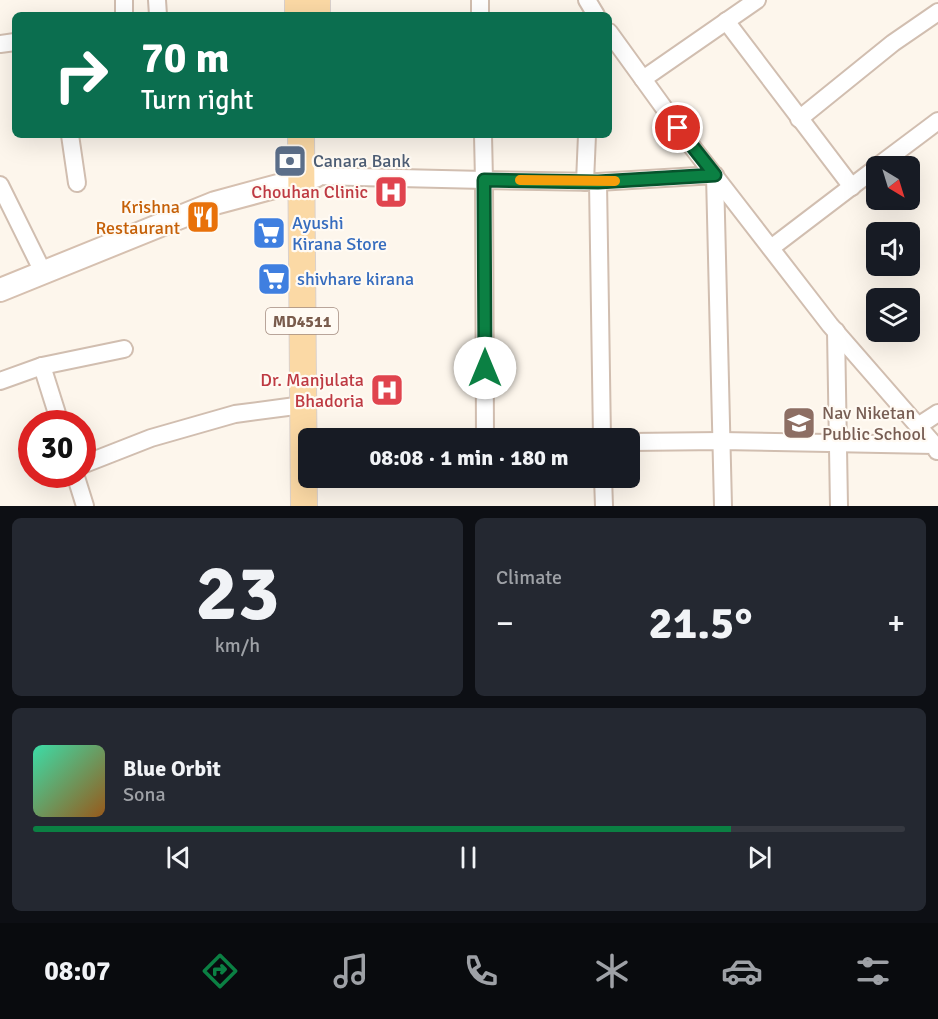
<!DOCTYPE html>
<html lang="en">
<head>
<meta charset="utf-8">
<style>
	body { margin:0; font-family:Signika,sans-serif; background:#242831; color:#f1f3f6; height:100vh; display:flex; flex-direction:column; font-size:22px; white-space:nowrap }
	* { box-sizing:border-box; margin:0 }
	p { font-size:20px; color:#9ea1a6 }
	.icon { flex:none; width:33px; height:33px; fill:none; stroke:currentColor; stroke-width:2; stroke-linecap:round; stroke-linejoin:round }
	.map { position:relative; height:506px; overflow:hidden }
	.side { display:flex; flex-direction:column; gap:12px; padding:12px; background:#0d0f14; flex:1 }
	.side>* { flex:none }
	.guide { position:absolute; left:12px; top:12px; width:600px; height:126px; border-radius:9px; box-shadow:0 6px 24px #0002; background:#0b6e4f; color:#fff; overflow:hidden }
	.needle { width:39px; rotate:142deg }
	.tools { position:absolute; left:866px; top:156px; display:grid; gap:12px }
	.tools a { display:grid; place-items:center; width:54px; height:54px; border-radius:9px; background:#171b24; box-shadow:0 6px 24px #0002; font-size:30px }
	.speed { position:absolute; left:18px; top:410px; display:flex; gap:12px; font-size:30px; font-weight:700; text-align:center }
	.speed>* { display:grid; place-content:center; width:78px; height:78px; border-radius:50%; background:#171b24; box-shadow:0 6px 24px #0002; line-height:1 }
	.speed .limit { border:9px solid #d22; background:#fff; color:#111 }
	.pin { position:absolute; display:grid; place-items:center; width:51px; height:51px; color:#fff; margin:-26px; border:3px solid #fff; border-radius:50%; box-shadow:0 2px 6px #0007 }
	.me { position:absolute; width:66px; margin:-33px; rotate:0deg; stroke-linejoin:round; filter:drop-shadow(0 0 4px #0008) }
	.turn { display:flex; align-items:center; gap:21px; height:126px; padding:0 30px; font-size:27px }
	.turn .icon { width:78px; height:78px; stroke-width:2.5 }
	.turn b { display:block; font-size:42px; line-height:51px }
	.big { font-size:45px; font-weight:700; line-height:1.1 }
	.side .tile { flex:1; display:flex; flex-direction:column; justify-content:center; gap:9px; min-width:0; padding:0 21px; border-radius:9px; background:#242831 }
	.side .dial { align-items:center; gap:0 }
	.dial b { font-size:78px; line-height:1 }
	.song { display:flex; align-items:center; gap:18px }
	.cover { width:72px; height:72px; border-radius:9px; background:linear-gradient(135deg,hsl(160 70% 55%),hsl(30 70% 35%)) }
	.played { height:6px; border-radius:3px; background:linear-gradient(90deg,#0b8043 80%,#363941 80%) }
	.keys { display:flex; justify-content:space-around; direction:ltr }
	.heat { display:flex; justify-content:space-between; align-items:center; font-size:33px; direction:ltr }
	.side .tiles { flex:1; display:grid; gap:12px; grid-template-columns:1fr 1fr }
	.tile:last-child { grid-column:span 2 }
	.trip { position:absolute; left:298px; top:428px; width:342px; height:60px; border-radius:9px; background:#171b24; box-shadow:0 6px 24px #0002; font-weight:700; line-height:60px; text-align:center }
	.dock { display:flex; height:96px; justify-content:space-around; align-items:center; background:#090b0e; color:#9ea1a6 }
	.dock .icon { width:42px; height:42px }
	.dock .current { color:#0b8043 }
	.dock b { font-size:27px; color:#f1f3f6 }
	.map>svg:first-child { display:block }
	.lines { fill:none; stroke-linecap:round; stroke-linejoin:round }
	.minor-casing { stroke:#d1beb0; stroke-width:20 }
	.secondary-casing { stroke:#d6c0b0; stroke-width:26 }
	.primary-casing { stroke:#dad1cd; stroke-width:28 }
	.minor { stroke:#fff; stroke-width:16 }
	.secondary { stroke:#fff; stroke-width:22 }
	.primary { stroke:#fbd9a5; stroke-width:26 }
	.route-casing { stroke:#07532c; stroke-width:15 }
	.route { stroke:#0b8043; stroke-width:10 }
	.slow { stroke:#f59e0b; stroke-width:10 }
	.labels { text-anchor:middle; stroke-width:4.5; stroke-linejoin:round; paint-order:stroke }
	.shield { fill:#fffaf3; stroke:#a28b7f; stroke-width:1.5 }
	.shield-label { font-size:16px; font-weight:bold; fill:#7a5c4d }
	.service-label { font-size:18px; fill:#4e5e75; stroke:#fffaf3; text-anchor:start }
	.health-label { font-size:18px; fill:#be3a42; stroke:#fffaf3; text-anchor:end }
	.food-label { font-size:18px; fill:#c56008; stroke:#fffaf3; text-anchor:end }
	.shop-label { font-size:18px; fill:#366cbe; stroke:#fffaf3; text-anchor:start }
	.education-label { font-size:18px; fill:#785e54; stroke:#fffaf3; text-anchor:start }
</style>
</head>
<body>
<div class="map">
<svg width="938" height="506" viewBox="0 0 938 506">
	<rect width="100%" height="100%" fill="#fdf6ec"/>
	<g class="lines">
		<g class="minor-casing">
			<g id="minor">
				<path d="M 124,0 L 124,15"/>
				<path d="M 157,0 L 158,15"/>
				<path d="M 480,0 L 480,15"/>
				<path d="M 587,0 L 596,15"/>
				<path d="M 726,21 L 852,187"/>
				<path d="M 609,32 L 690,144 L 830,325 L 938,449"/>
				<path d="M 0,44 L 15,42"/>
				<path d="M 643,79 L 757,0"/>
				<path d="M 799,119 L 893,43 L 938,12"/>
				<path d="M 70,135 L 77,183"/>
				<path d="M 878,166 L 938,121"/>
				<path d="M 315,176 L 484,180 L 483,135"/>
				<path d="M 585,182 L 587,135"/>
				<path d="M 598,182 L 715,175 L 723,506"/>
				<path d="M 0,185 L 43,272"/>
				<path d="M 771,248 L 876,168"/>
				<path d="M 836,331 L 839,506"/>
				<path d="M 42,366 L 60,423"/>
				<path d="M 0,381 L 42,366 L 124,349"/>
				<path d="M 918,426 L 938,413"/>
				<path d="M 485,438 L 484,180 L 598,182 L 602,438"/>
				<path d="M 630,442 L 721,441 L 934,445 L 937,451"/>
				<path d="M 82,465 L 151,438 L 235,414 L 303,405"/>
				<path d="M 75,474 L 85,506"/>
				<path d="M 603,477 L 604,506"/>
			</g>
		</g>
		<g class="secondary-casing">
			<path id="secondary" d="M 0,290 L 215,203 L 315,176"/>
		</g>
		<g class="primary-casing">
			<g id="primary">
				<path d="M 298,0 L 298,15"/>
				<path d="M 317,15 L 317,0"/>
				<path d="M 301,135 L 304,506"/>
			</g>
		</g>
		<use href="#minor" class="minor"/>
		<use href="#secondary" class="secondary"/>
		<use href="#primary" class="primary"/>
	</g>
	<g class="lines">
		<g class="route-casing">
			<path id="route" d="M 485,368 L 484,180 L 598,182 L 715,175 L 678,128"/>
		</g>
		<use href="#route" class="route"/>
		<path class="slow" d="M 520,180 L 615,181"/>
	</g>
	<defs>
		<g id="bank-square" transform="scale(1.725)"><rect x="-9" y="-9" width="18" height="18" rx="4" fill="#5c6f8a" stroke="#fffaf3"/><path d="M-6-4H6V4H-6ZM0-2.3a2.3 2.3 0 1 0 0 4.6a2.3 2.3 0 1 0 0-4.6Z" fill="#fff"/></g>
		<g id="hospital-square" transform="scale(1.725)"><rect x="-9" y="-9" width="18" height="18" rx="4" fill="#e0444e" stroke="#fffaf3"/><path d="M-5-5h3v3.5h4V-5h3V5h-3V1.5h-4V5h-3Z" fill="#fff"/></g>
		<g id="restaurant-square" transform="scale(1.725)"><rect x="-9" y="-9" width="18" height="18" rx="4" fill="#e8710a" stroke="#fffaf3"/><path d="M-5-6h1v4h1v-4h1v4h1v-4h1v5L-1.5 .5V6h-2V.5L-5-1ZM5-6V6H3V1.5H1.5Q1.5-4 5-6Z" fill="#fff"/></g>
		<g id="supermarket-square" transform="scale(1.725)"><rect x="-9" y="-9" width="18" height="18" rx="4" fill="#3f7fe0" stroke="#fffaf3"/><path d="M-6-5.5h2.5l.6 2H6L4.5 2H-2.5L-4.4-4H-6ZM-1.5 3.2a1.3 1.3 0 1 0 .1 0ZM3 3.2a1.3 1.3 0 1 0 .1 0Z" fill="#fff"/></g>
		<g id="school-square" transform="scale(1.725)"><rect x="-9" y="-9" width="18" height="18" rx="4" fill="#8d6e63" stroke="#fffaf3"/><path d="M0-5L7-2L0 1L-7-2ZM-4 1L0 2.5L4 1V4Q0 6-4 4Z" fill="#fff"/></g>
	</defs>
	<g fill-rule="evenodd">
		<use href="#bank-square" x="290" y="161"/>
		<use href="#hospital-square" x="391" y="192"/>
		<use href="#restaurant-square" x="203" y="217"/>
		<use href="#supermarket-square" x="269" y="233"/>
		<use href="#supermarket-square" x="274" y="279"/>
		<use href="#hospital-square" x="387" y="390"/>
		<use href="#school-square" x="799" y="423"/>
	</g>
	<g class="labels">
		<rect class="shield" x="266" y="308" width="72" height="26" rx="4.5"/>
		<g class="shield-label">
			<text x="302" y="327">MD4511</text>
		</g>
		<g class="service-label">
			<text x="313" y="167">Canara Bank</text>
		</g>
		<g class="health-label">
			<text x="368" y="198">Chouhan Clinic</text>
			<text x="364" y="386">Dr. Manjulata<tspan x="364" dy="21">Bhadoria</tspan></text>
		</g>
		<g class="food-label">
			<text x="180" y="213">Krishna<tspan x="180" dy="21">Restaurant</tspan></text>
		</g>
		<g class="shop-label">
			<text x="292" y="229">Ayushi<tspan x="292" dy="21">Kirana Store</tspan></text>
			<text x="297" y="285">shivhare kirana</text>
		</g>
		<g class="education-label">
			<text x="822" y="419">Nav Niketan<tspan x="822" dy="21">Public School</tspan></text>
		</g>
	</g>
</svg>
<div class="tools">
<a><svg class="needle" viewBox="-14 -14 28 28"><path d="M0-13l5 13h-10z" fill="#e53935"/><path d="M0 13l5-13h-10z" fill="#9ea1a6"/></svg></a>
<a><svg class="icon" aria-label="sound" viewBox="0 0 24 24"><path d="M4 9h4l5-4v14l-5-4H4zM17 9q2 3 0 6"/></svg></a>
<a><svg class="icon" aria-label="layers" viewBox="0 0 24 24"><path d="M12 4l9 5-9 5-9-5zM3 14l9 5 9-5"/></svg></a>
</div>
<div class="speed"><div class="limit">30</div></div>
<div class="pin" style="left:678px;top:128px;background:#d93025"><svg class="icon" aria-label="arrive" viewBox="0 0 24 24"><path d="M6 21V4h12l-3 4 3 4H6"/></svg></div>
<svg class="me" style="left:485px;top:368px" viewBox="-20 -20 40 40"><circle r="19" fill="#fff"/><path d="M0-13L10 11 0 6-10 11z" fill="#0b8043"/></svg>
<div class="trip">08:08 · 1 min · 180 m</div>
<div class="guide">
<div class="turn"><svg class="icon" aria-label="right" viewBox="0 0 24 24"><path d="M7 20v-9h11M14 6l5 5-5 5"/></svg><div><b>70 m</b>Turn right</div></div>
</div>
</div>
<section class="side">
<div class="tiles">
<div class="tile dial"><b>23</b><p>km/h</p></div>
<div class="tile"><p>Climate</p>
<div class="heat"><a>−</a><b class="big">21.5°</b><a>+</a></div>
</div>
<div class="tile">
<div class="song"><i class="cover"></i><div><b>Blue Orbit</b><p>Sona</p></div></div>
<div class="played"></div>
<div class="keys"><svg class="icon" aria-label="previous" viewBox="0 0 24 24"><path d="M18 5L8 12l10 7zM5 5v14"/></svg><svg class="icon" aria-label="pause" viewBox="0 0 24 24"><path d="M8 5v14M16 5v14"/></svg><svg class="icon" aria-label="next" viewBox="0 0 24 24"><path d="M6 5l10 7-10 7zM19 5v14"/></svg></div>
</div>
</div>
</section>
<nav class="dock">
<b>08:07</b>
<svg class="icon current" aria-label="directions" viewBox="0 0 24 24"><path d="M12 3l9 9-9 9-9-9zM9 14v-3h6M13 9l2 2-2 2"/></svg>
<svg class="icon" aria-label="music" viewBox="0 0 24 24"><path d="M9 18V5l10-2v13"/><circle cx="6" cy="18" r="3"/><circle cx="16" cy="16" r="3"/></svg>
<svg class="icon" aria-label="phone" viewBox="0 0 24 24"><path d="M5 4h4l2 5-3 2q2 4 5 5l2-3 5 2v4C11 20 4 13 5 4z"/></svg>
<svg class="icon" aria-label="climate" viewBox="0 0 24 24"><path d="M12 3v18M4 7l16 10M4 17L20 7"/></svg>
<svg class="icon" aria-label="car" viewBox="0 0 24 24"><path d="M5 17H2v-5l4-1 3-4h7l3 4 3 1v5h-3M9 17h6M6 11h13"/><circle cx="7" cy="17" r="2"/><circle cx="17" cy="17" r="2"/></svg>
<svg class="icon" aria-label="filters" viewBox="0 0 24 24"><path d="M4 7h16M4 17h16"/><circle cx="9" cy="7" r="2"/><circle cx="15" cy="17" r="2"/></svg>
</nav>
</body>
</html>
